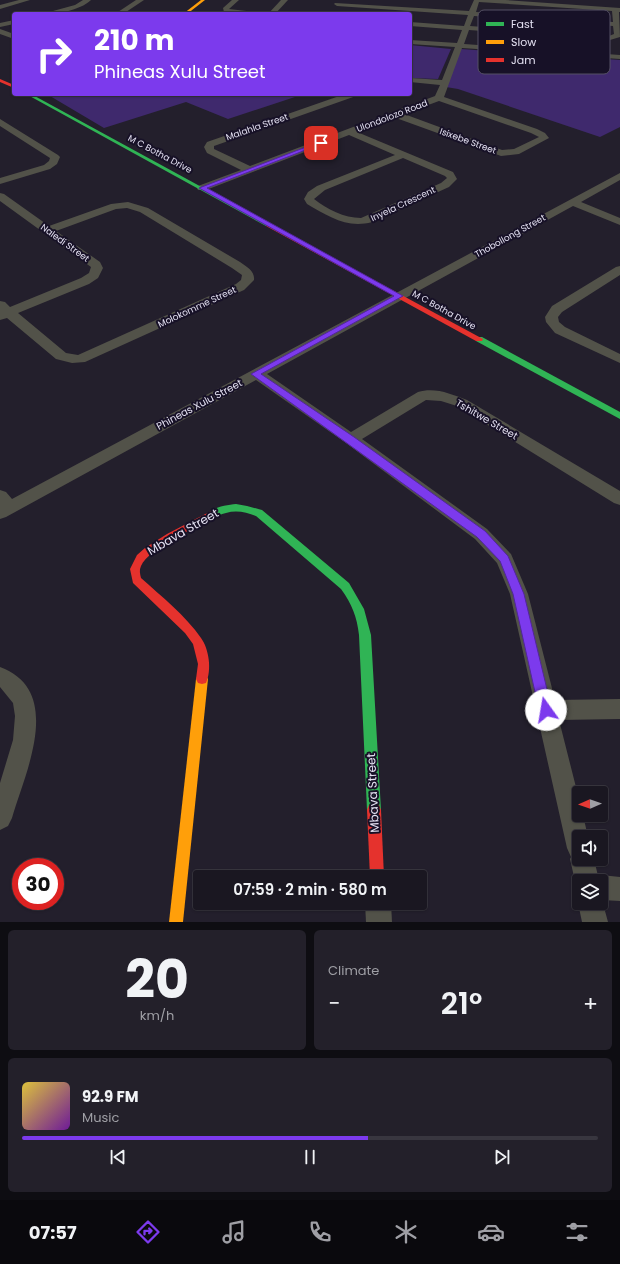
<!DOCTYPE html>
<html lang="en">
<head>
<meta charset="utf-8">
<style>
	body { margin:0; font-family:Poppins,sans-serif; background:#23202a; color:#f1f3f6; height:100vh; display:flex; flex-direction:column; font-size:15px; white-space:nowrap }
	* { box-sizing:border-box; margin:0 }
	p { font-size:13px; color:#9f9fa5 }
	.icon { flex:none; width:22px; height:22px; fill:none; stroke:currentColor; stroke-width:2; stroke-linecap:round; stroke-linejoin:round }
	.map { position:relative; height:922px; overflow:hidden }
	.sheet { display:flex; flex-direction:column; gap:8px; padding:8px; background:#0e0d12; flex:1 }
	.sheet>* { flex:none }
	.hud { position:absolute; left:12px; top:12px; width:400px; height:84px; border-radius:4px; box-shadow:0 1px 3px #0004,0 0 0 1px #38363f; background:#7c3aed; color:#fff; overflow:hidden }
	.needle { width:26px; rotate:268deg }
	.buttons { position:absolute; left:572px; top:786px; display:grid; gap:8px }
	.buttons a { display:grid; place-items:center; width:36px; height:36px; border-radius:4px; background:#1a1721; box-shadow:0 1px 3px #0004,0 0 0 1px #38363f; font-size:20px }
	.speed { position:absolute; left:12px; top:858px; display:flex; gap:8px; font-size:20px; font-weight:700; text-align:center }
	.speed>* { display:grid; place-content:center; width:52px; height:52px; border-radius:50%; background:#1a1721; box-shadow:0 1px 3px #0004,0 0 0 1px #38363f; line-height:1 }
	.speed .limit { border:6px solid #d22; background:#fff; color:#111 }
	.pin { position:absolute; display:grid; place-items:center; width:34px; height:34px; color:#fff; margin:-17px; border-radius:8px; box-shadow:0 2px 6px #0006 }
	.me { position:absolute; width:44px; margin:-22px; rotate:347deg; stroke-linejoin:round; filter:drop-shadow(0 0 3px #0008) }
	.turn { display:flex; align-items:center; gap:14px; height:84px; padding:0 16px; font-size:18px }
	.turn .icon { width:52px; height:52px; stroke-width:2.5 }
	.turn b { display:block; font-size:28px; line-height:34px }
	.big { font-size:30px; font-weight:600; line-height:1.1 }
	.sheet .tile { flex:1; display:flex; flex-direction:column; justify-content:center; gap:6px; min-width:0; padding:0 14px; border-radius:6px; background:#23202a }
	.sheet .dial { align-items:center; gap:0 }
	.dial b { font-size:52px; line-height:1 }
	.song { display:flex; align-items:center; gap:12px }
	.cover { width:48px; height:48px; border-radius:6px; background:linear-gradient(135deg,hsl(50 70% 55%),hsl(280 70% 35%)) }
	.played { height:4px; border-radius:2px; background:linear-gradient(90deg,#7c3aed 60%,#38363f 60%) }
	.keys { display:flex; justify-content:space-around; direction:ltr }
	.heat { display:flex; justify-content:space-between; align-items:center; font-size:22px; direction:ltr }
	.sheet .tiles { flex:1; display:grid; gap:8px; grid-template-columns:1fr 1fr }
	.tile:last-child { grid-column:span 2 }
	.trip { position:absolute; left:193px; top:870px; width:234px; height:40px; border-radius:4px; background:#1a1721; box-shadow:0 1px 3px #0004,0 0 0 1px #38363f; font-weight:600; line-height:40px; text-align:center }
	.dock { display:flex; height:64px; justify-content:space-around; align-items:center; background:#0a090d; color:#9f9fa5 }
	.dock .icon { width:28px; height:28px }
	.dock .selected { color:#7c3aed }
	.dock b { font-size:18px; color:#f1f3f6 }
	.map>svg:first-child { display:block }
	.green { fill:#3f296d }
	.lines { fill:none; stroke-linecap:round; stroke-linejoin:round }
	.street { fill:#525249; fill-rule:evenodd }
	.fast { fill:#30b455; fill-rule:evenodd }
	.slow { fill:#ff9f0a; fill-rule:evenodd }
	.jam { fill:#e5322d; fill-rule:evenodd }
	.route { fill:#7c3aed; stroke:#51269a }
	.labels { text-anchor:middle; stroke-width:4; stroke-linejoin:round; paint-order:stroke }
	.far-street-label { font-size:9px; fill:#e5e2f3; stroke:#171127 }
	.street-label { font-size:10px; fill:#e5e2f3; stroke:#171127 }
	.near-street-label { font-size:12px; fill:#e5e2f3; stroke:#171127 }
	.key { fill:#171127; stroke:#555064; stroke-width:1 }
	.key-label { font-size:11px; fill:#e5e2f3 }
</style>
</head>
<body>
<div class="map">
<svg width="620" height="922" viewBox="0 0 620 922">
	<rect width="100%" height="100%" fill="#231f2c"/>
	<g class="green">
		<path d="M 410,45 L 451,49 L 438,79 L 410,78 Z"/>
		<path d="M 461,49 L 620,60 L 620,127 L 600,137 L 458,89 L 446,87 Z"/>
		<path d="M 54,94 L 304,94 L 228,119 L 186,102 L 104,128 L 50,96 Z"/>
	</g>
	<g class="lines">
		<g class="street">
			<path d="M 19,0 L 30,0 L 0,9 L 0,5 Z"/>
			<path d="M 83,0 L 91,0 C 79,11 57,14 42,14 L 75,5 Z"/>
			<path d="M 136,0 L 144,0 L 123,14 L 115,14 Z"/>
			<path d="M 232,0 L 239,0 L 229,9 L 255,12 L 258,14 L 224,12 L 223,8 Z"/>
			<path d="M 281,0 L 288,0 L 275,14 L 268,14 Z"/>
			<path d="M 474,0 L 505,0 L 620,8 L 620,12 L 619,12 L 620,37 L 610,40 L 469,30 L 464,44 L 620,55 L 620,59 L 462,48 L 444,97 L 537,129 L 545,133 L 549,138 L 519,154 L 501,156 L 396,118 L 357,132 L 453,172 L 457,179 L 449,187 L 372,222 C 347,229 328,216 307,204 L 304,199 L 308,192 L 317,186 L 395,155 L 349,135 L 206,190 L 198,190 L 197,188 L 198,186 L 241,170 L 207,153 L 204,147 L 207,142 L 345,94 L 357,94 L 356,96 L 214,146 L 214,149 L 250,166 L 435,96 L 440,85 L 410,82 L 410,78 L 442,80 L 455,47 L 410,44 L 410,40 L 457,43 L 462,30 L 410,26 L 410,22 L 464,26 L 468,15 L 337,6 L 334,4 L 335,3 L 469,11 ZM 479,2 L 612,11 L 613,22 L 476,12 ZM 474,16 L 613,26 L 614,34 L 609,36 L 470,26 ZM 439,101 L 531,133 L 539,137 L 514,149 L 502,150 L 404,114 ZM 403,158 L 445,176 L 447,178 L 441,183 L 361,218 C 344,218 327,209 314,199 L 325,190 Z"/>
			<path d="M 14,20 L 14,24 L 0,27 L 0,23 Z"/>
			<path d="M 0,29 L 14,34 L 14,39 L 0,34 Z"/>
			<path d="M 0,119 L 58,155 L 60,157 L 57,164 L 50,169 L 0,184 L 0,178 L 44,165 L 49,161 L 50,158 L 0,126 Z"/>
			<path d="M 620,173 L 620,180 L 581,202 L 620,218 L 620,225 L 573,206 L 267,374 L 351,432 L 418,392 C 435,387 451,394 467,400 L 620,491 L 620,505 L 614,503 L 457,406 L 441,401 L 426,400 L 362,439 L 487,529 L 511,554 L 528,594 L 555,700 L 620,699 L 620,719 L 559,720 L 579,799 L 579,815 L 583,815 L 588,837 L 579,837 L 579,859 L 594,859 L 598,876 L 601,875 L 620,877 L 620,901 L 602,900 L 608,922 L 582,922 L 578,903 L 579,902 L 579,903 L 601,903 L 601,881 L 579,881 L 579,890 L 575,881 L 570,859 L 571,857 L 567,848 L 510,594 L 497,563 L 475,539 L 346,443 L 256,380 L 6,517 L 0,519 L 0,490 L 6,492 L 12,499 Z"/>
			<path d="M 0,193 L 4,194 L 49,226 L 111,204 L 128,202 L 148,208 L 240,262 C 247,267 255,271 254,280 L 244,290 L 85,362 L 72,363 L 56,359 L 7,318 L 0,320 L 0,301 L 5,302 L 10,307 L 81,278 L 89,273 L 91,267 L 0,201 ZM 127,208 L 140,212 L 232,268 L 242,275 L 241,280 L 236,284 L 78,355 L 66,353 L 18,313 L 89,284 L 98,278 L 103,268 L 100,262 L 56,231 L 116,209 Z"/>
			<path d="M 620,266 L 620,275 L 562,312 L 558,317 L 559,322 L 565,327 L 620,354 L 620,363 L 555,333 L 546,322 L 545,317 L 552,306 L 616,267 Z"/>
			<path d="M 0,667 C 65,691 25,773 12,818 L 8,826 L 0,830 L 0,783 L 13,740 L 15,716 L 13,703 L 0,687 Z"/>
			<path d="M 365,903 L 391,903 L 392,922 L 366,922 Z"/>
		</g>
		<g class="fast">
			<path d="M 26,94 L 31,94 L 271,225 L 266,226 Z"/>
			<path d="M 476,337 L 482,337 L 620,412 L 620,419 L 476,341 Z"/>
			<path d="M 236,504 L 247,506 L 262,510 L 349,583 L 364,609 L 371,635 L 381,810 L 379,815 L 374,817 L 369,815 L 367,810 L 359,635 C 357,617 352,604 341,589 L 256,516 C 246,512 236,510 226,513 C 220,514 216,518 210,517 L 208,514 C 213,507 227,505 236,504 Z"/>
		</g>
		<g class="slow">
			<path d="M 201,0 L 205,0 L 187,14 L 183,14 Z"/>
			<path d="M 202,674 L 206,675 L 208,679 L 183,922 L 169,922 L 196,679 L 198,675 Z"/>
		</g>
		<g class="jam">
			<path d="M 0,79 L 14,85 L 14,88 L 0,82 Z"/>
			<path d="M 266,224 L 270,224 L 483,339 L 482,341 L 476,341 L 266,226 Z"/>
			<path d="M 213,510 L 216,511 L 218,514 L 216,517 C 199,526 149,548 141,566 C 139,570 140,574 141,578 C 161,596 186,616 201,638 C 209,649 212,670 206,683 L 202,684 L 198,683 L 196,679 L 198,664 L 193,644 L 185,633 L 133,583 L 130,569 L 137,555 L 145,548 L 167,534 Z"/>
			<path d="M 374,803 L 379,805 L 381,810 L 384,877 L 370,877 L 367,810 L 369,805 Z"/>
		</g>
	</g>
	<path class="route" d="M 319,142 L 324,143 L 207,188 L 403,296 L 261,374 L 354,437 L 485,531 L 508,556 L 524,594 L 552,710 L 550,714 L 546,715 L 541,714 L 539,710 L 513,594 L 500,561 L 477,537 L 251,374 L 394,296 L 199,188 Z"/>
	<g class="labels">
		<g class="far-street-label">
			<text transform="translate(392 116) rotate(-21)" y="3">Ulondolozo Road</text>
			<text transform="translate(257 127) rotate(-19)" y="3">Malahla Street</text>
			<text transform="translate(468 141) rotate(20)" y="3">Isixebe Street</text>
			<text transform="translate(160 154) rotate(28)" y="3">M C Botha Drive</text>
			<text transform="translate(403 204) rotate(-25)" y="3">Inyela Crescent</text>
			<text transform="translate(510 236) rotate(-29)" y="3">Thobollong Street</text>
			<text transform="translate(65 243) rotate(36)" y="3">Naledi Street</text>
			<text transform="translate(197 307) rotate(-25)" y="3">Molokomme Street</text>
			<text transform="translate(444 310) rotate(29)" y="3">M C Botha Drive</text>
		</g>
		<g class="street-label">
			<text transform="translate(199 404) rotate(-28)" y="4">Phineas Xulu Street</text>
			<text transform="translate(487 419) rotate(30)" y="4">Tshitwe Street</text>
		</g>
		<g class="near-street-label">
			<text transform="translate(183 532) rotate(-30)" y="4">Mbava Street</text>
			<text transform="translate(373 793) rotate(-93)" y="4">Mbava Street</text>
		</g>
	</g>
	<rect x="478" y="10" width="132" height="64" rx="6" class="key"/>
	<rect x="486" y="22" width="18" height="4" fill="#30b455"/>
	<rect x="486" y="40" width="18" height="4" fill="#ff9f0a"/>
	<rect x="486" y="58" width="18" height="4" fill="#e5322d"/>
	<g class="key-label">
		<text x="511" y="28">Fast</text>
		<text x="511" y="46">Slow</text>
		<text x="511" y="64">Jam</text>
	</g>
</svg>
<div class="buttons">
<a><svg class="needle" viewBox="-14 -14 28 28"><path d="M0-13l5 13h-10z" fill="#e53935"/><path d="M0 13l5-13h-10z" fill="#9f9fa5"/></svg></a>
<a><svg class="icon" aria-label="sound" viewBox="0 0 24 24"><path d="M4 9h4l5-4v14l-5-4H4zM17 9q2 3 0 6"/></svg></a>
<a><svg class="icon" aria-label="layers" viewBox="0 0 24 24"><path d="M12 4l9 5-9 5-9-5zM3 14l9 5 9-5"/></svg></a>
</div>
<div class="speed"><div class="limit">30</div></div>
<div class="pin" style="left:321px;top:143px;background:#d93025"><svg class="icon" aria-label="arrive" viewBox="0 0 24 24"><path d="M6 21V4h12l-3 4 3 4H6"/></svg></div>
<svg class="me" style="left:546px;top:710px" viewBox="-20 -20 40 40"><circle r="19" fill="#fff"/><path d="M0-13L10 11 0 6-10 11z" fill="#7c3aed"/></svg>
<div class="trip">07:59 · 2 min · 580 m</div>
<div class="hud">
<div class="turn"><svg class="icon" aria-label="right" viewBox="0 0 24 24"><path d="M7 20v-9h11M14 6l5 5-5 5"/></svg><div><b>210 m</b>Phineas Xulu Street</div></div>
</div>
</div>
<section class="sheet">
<div class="tiles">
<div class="tile dial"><b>20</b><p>km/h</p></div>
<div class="tile"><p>Climate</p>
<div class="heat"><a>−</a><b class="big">21°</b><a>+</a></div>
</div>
<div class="tile">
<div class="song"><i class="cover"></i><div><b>92.9 FM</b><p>Music</p></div></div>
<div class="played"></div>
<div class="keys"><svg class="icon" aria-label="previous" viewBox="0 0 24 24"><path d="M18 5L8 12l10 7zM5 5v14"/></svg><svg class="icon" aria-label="pause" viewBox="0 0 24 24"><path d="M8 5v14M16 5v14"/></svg><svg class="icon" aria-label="next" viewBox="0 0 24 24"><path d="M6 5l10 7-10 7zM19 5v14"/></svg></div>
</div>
</div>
</section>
<nav class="dock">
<b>07:57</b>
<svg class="icon selected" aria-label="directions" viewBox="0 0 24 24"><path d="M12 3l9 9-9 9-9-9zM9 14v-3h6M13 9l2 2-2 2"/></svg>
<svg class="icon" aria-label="music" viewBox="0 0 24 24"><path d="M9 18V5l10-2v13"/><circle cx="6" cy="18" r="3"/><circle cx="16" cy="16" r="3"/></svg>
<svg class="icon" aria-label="phone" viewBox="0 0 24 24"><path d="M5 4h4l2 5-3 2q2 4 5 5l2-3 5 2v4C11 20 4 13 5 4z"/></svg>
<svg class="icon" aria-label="climate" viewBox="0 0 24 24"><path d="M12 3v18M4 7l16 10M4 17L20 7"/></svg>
<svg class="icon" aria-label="car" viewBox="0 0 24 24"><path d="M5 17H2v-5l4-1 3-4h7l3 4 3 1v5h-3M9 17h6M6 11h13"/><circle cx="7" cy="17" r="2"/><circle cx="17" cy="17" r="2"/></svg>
<svg class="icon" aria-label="filters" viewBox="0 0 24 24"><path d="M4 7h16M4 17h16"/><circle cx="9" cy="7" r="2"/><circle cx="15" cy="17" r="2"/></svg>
</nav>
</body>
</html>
